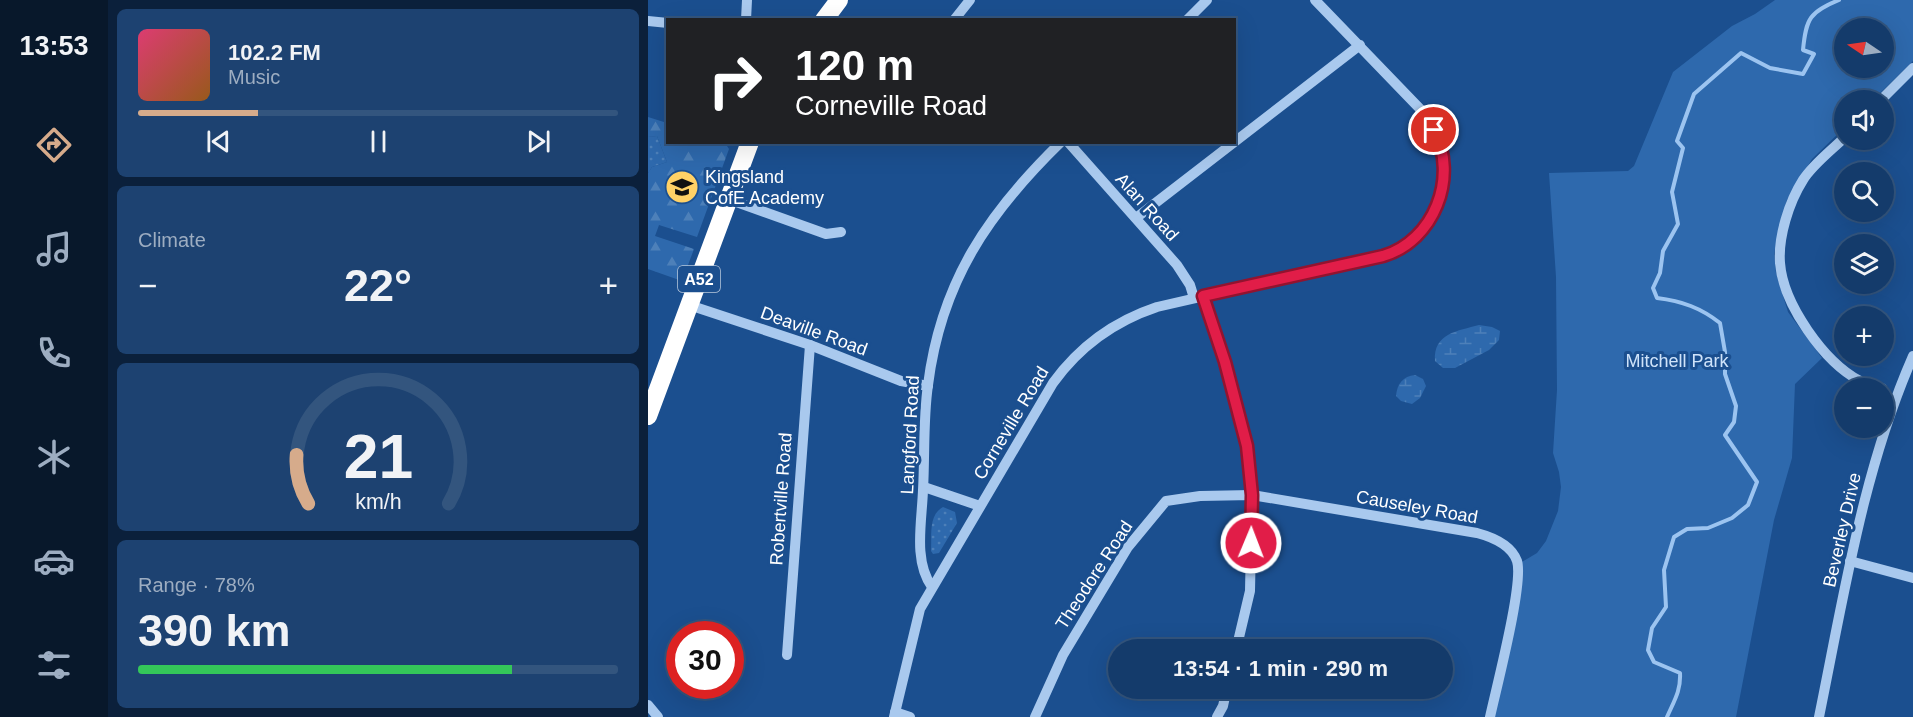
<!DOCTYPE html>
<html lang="en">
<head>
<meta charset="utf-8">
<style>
	body { margin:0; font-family:Helvetica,sans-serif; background:#1d4271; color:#f1f3f6; height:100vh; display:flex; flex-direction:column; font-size:22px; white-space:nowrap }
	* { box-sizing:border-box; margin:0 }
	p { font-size:20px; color:#9dadc1 }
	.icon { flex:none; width:33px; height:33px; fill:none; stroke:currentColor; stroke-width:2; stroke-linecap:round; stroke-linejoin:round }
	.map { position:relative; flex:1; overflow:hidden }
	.sheet { display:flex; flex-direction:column; gap:9px; padding:9px; background:#0b203b; width:540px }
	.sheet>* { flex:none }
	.guide { position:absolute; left:18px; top:18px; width:570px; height:126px; border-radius:0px; box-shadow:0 6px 24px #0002,0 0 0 2px #33557e; background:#202124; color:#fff; overflow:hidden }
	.needle { width:39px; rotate:283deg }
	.controls { position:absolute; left:1186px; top:18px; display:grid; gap:12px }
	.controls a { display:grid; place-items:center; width:60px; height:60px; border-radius:50%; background:#143b6b; box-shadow:0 6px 24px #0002,0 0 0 2px #33557e; font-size:30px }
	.speed { position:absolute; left:18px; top:621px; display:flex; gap:12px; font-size:30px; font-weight:700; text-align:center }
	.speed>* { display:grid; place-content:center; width:78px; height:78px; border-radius:50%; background:#143b6b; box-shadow:0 6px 24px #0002,0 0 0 2px #33557e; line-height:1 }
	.speed .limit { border:9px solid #d22; background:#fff; color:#111 }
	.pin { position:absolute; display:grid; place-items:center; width:51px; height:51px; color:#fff; margin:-26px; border:3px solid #fff; border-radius:50%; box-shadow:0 2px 6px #0007 }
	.me { position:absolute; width:66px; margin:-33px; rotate:1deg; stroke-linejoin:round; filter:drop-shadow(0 0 4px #0008) }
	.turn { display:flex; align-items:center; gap:21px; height:126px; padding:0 30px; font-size:27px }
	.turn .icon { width:78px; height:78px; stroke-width:2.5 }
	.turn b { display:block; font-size:42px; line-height:51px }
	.big { font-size:45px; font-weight:600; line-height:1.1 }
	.sheet .card { flex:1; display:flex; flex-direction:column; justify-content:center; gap:9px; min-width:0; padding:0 21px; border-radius:9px; background:#1d4271 }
	.sheet .dial { align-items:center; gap:0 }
	.dial svg { height:156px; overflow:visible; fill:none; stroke:#33557e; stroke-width:7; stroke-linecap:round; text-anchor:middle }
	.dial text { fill:#f1f3f6; stroke:none }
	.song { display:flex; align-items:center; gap:18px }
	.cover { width:72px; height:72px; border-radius:9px; background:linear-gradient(135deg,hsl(340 70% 55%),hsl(30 70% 35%)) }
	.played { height:6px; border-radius:3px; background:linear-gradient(90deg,#d6ab8b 25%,#33557e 25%) }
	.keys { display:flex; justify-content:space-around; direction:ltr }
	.heat { display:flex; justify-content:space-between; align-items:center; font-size:33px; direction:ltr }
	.charge { height:9px; border-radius:4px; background:linear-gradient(90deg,#34c759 78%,#33557e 0) }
	.trip { position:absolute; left:460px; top:639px; width:345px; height:60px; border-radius:30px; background:#143b6b; box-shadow:0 6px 24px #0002,0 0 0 2px #33557e; font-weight:600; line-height:60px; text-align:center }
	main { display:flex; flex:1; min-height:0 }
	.menu { display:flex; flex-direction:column; width:108px; justify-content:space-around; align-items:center; background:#08182b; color:#9dadc1 }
	.menu .icon { width:42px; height:42px }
	.menu .current { color:#d6ab8b }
	.menu b { font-size:27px; color:#f1f3f6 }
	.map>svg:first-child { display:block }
	.grass { fill:url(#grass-dots) }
	.forest { fill:url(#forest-firs) }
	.wetland { fill:url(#wetland-marsh) }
	.green { fill:#2e69ad; fill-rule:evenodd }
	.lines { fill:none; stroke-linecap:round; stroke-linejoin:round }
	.stream { stroke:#9cc4f0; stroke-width:4 }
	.minor { stroke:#a9c9ee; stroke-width:10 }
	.highway { stroke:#fff; stroke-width:18 }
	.route-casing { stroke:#92132f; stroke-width:15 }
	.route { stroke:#e11d48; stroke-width:10 }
	.labels { text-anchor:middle; stroke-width:6; stroke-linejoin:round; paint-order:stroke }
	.shield { fill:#1b4f8f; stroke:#bbcadd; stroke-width:1.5 }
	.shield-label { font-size:16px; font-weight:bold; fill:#fff }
	.poi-label { font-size:18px; fill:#fff; stroke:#1b4f8f; text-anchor:start }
	.street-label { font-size:18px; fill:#fff; stroke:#1b4f8f }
	.park-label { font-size:18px; fill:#cfe3fa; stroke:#1b4f8f }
</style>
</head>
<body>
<main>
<nav class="menu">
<b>13:53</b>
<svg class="icon current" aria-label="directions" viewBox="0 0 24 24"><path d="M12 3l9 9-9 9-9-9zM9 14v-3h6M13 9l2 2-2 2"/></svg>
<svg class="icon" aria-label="music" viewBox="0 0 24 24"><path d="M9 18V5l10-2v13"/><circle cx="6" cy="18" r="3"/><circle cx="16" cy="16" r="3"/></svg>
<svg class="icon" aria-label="phone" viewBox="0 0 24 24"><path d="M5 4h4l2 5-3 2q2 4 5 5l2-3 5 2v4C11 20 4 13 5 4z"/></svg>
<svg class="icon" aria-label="climate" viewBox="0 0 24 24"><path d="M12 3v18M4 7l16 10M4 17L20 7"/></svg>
<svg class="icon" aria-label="car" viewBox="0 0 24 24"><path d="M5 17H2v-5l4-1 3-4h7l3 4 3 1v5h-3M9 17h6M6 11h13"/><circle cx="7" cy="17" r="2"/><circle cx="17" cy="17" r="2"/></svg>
<svg class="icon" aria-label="filters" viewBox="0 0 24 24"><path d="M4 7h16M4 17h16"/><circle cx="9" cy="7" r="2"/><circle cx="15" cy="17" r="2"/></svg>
</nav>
<section class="sheet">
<div class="card">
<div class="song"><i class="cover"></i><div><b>102.2 FM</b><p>Music</p></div></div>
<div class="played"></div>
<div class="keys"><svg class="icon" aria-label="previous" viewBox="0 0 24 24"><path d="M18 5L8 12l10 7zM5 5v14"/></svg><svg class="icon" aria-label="pause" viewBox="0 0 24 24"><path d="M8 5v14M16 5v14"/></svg><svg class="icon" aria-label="next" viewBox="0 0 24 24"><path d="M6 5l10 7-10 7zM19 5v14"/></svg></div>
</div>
<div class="card"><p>Climate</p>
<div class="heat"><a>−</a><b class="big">22°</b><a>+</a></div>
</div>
<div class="card dial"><svg viewBox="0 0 100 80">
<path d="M14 69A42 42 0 1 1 86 69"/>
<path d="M14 69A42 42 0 0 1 8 44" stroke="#d6ab8b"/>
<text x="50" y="56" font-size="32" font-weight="700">21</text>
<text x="50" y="72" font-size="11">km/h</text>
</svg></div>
<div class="card"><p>Range · 78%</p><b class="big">390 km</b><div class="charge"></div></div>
</section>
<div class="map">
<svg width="1265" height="717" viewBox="0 0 1265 717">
	<defs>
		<pattern id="grass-dots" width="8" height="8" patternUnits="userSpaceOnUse" patternTransform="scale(1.5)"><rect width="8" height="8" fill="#2e69ad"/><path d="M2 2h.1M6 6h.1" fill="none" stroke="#4d80b9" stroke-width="1.8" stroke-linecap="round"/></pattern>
		<pattern id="forest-firs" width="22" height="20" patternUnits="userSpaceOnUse" patternTransform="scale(1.5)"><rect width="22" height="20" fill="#2e69ad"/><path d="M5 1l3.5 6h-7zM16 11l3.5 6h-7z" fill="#4d80b9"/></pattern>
		<pattern id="wetland-marsh" width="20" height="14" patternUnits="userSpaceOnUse" patternTransform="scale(1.5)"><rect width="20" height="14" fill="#2e69ad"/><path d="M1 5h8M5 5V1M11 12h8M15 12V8" fill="none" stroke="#4d80b9"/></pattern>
	</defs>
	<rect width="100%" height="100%" fill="#1b4f8f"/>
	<g class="grass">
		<path d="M 9,136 L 19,162 L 4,167 L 0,173 L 0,137 Z"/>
		<path d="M 295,507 L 307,512 L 309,523 L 291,553 L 285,554 L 283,551 C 284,536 280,515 295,507 Z"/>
	</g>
	<path class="forest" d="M 0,117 L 19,123 L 20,142 L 77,143 L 81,149 L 49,237 L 11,225 L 7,236 L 46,249 L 34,281 L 0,269 L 0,173 L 4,167 L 19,162 L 9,136 L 0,137 Z"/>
	<g class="wetland">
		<path d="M 831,325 L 844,327 L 852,331 L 851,340 L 841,350 L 807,368 L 795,368 L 787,361 C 785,333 810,331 831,325 Z"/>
		<path d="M 767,375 L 775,379 L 778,386 L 772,398 L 764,404 L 753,401 L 748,396 C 749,384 755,376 767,375 Z"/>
	</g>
	<path class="green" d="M 1127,0 L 1265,0 L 1265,61 L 1225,100 L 1197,100 L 1197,127 L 1164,159 L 1139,200 L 1130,234 L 1126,254 L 1128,273 L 1140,312 L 1174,358 L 1147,384 L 1144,458 L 1126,520 L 1088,717 L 845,717 L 872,563 L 889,553 L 898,541 L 910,511 L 913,487 L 911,472 L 905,453 L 909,390 L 908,277 L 901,173 L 980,171 L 986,166 L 1025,72 L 1084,26 L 1107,14 ZM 1197,28 L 1236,28 L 1236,68 L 1197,68 Z"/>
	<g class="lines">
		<path class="stream" d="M 1019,717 C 1026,701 1033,691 1032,673 L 1006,662 L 1000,650 L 1004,628 L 1018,607 L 1016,570 L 1026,537 L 1039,529 L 1060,528 L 1084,518 L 1100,505 L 1109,482 L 1077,435 L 1086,422 L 1088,406 L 1077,374 L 1077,352 L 1072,323 C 1053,308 1034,301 1009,298 L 1005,288 L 1012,273 L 1015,251 L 1030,224 L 1024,192 L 1035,148 L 1029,141 L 1046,94 L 1093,53 L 1122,68 L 1155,74 L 1166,54 L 1155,50 C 1158,18 1162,12 1191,0"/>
		<g class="minor">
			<path d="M 98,20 L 99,0"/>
			<path d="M 306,20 L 322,0"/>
			<path d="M 539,20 L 559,0"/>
			<path d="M 0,21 L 20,23"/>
			<path d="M 1233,100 L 1265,68"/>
			<path d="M 1197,137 C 1184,150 1165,164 1155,180 C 1141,202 1130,237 1132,263 C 1135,304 1176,362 1212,381 C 1218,384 1227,386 1234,388"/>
			<path d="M 420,142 L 529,265 L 542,285 L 546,298"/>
			<path d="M 80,199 L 178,234 L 193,232"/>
			<path d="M 488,218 L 712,45"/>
			<path d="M 555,296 L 577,362 L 599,446 L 604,495 L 602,591 L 588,650"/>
			<path d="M 41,305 L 162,345 L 253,381 L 280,386"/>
			<path d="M 276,487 L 332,506"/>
			<path d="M 1202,561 L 1265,578"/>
			<path d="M 284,587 C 265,561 274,521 275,490 C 277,455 275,419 280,385 C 293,282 340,213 413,142"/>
			<path d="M 139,655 L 162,345"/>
			<path d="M 0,705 L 10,717"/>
			<path d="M 247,712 L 262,717"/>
			<path d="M 246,717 L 272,609 L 405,383 C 431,347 467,321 509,307 L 745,253 C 784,235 803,187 793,146 C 790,134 783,123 776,113 L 667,0"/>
			<path d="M 387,717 L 415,655 L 480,547 L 518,501 L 552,496 L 604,495 L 829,533 C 844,537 863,544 869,561 C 876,583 848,689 842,717"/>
			<path d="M 569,717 L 575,706 L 579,688"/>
			<path d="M 1171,717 C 1196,595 1215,470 1265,356"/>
		</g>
		<g class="highway">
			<path d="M 176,20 L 191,0"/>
			<path d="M 0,416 L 102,142"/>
		</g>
	</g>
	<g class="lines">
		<g class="route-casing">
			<path id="route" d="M 603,543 L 604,495 L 599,446 L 577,362 L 555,296 L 735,256 C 786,241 811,177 786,130"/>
		</g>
		<use href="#route" class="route"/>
	</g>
	<defs>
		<g id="school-disc" transform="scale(1.725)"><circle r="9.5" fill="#ffd166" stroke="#1b4f8f"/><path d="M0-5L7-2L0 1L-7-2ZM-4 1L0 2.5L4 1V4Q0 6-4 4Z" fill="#111"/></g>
	</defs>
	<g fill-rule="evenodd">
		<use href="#school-disc" x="34" y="187"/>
	</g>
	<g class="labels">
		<rect class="shield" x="30" y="266" width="42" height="26" rx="4.5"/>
		<g class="shield-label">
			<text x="51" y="285">A52</text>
		</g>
		<g class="poi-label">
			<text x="57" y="183">Kingsland<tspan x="57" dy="21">CofE Academy</tspan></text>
		</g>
		<g class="street-label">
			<text transform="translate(499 207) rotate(48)" y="6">Alan Road</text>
			<text transform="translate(166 331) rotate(20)" y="6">Deaville Road</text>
			<text transform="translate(363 423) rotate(-59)" y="6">Corneville Road</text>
			<text transform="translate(262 435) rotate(-87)" y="6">Langford Road</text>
			<text transform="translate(133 499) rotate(-86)" y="6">Robertville Road</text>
			<text transform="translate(769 507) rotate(10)" y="6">Causeley Road</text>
			<text transform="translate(1194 530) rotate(-77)" y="6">Beverley Drive</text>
			<text transform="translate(446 575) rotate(-57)" y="6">Theodore Road</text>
		</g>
		<g class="park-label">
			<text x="1029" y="367">Mitchell Park</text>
		</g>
	</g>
</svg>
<div class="controls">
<a><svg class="needle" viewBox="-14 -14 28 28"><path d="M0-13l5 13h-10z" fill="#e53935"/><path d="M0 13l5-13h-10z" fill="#9dadc1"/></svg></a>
<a><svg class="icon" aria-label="sound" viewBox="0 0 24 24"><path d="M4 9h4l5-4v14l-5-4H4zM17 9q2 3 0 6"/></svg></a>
<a><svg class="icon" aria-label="search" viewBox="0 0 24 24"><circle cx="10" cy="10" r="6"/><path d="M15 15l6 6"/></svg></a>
<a><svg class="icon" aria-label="layers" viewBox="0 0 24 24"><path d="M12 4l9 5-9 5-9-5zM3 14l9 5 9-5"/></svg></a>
<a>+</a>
<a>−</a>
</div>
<div class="speed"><div class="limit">30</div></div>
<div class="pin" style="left:786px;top:130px;background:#d93025"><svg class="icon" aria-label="arrive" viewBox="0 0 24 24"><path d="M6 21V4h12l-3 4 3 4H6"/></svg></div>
<svg class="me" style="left:603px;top:543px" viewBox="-20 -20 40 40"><circle r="17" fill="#e11d48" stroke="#fff" stroke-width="3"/><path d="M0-11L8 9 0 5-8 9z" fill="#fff"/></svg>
<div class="trip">13:54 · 1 min · 290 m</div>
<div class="guide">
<div class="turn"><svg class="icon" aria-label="right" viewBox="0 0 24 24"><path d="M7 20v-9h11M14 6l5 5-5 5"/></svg><div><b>120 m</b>Corneville Road</div></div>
</div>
</div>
</main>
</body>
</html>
